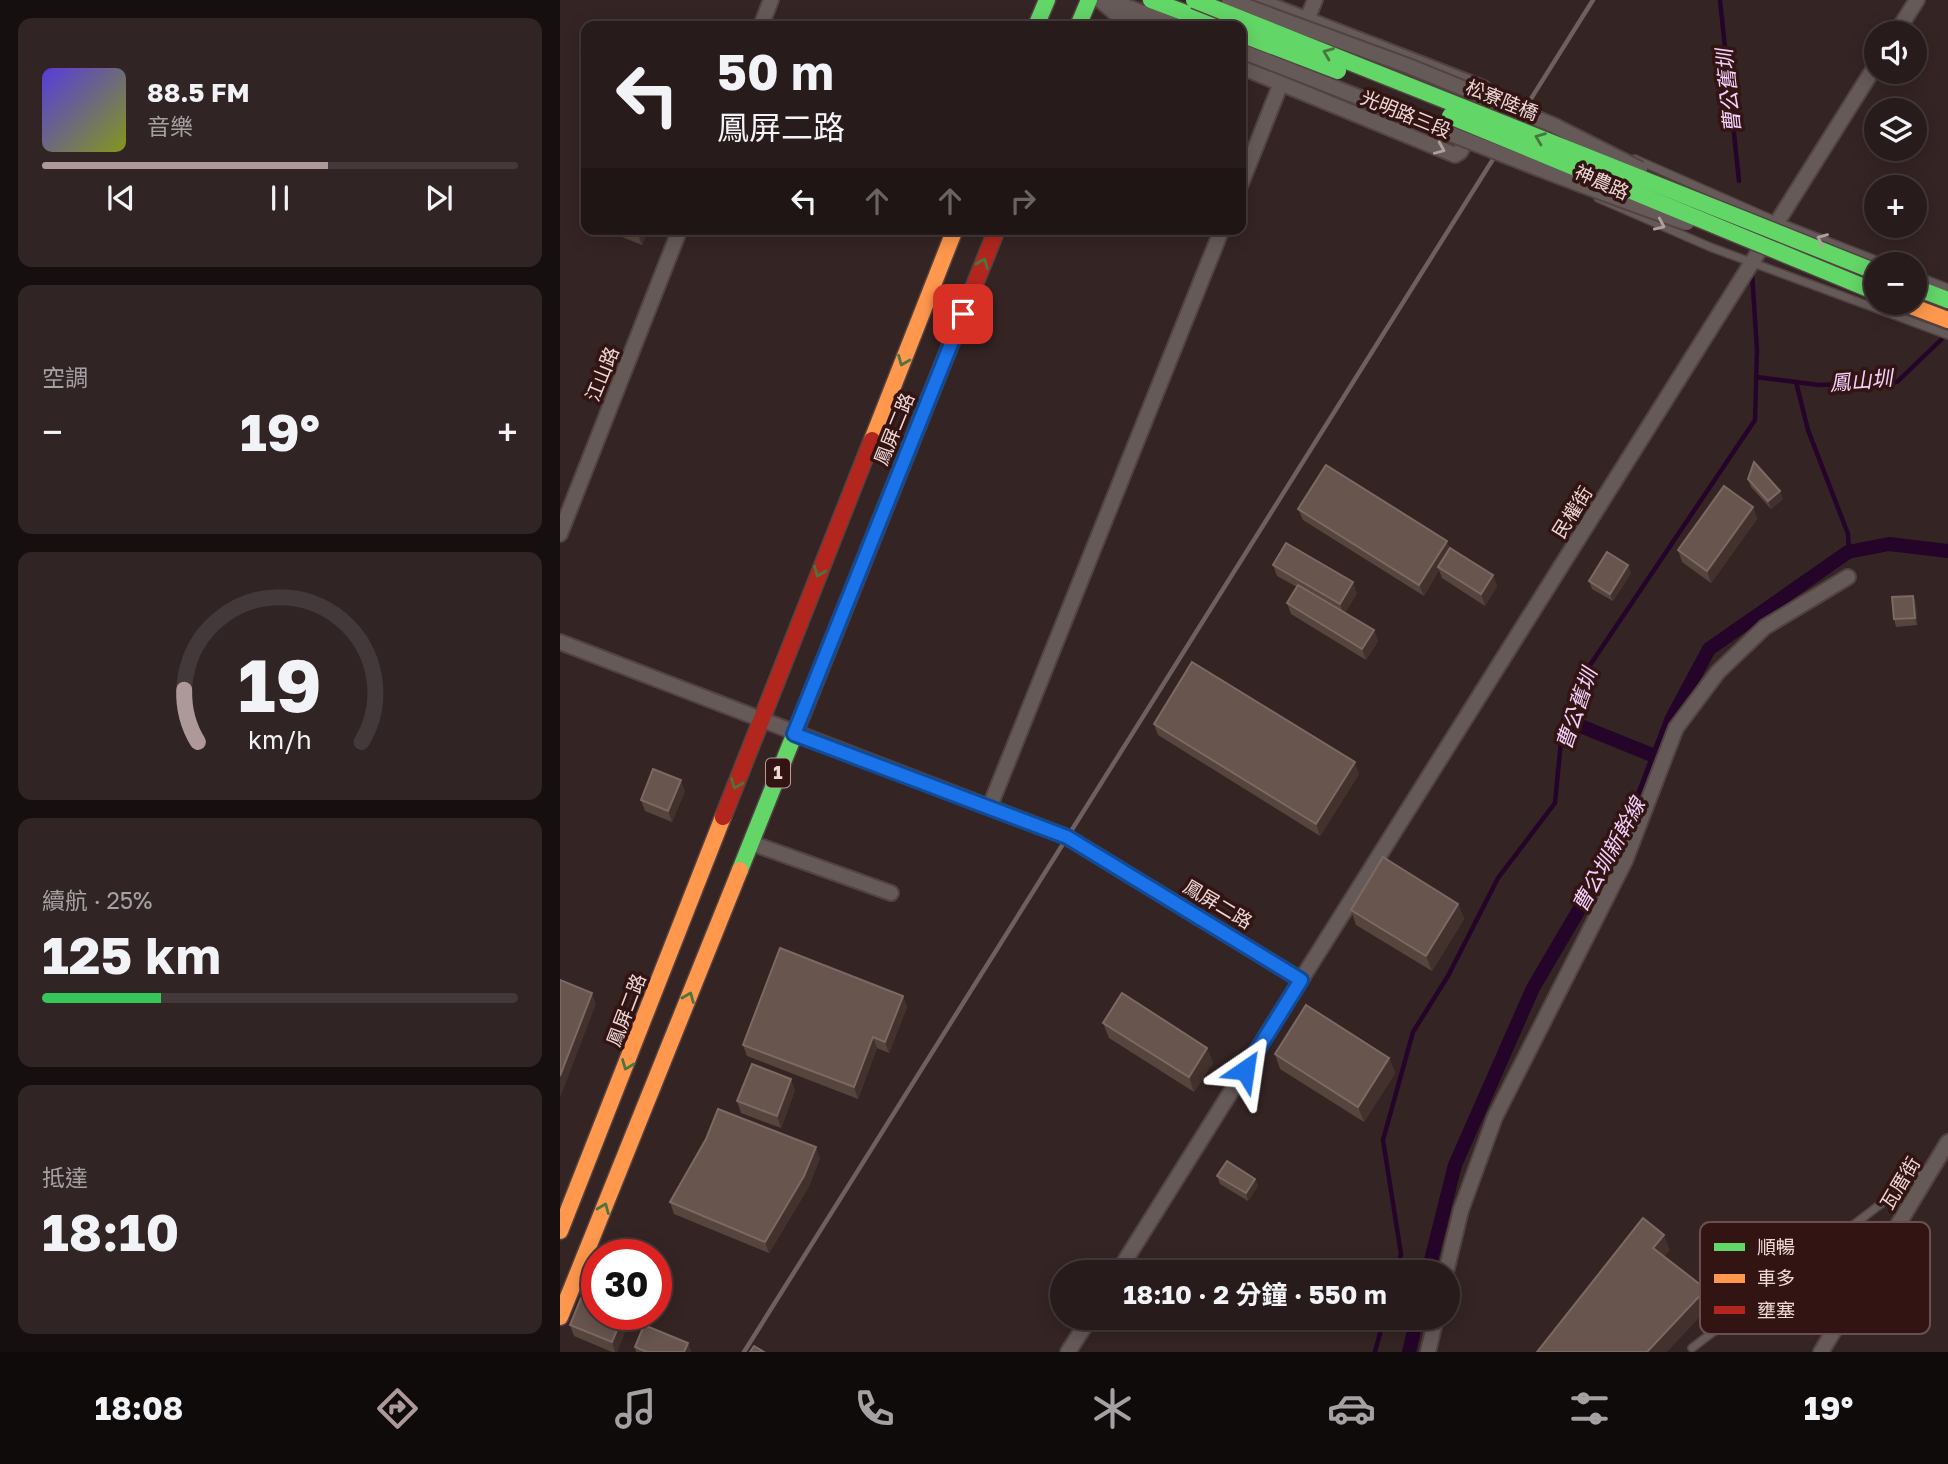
<!DOCTYPE html>
<html lang="zh-TW">
<head>
<meta charset="utf-8">
<style>
	body { margin:0; font-family:"Golos Text","Noto Sans TC",sans-serif; background:#302424; color:#f1f3f6; height:100vh; display:flex; flex-direction:column; font-size:26px; white-space:nowrap }
	* { box-sizing:border-box; margin:0 }
	p { font-size:23px; color:#a5a1a3 }
	.icon { flex:none; width:38px; height:38px; fill:none; stroke:currentColor; stroke-width:2; stroke-linecap:round; stroke-linejoin:round }
	.map { position:relative; flex:1; overflow:hidden }
	.sheet { display:flex; flex-direction:column; gap:18px; padding:18px; background:#160f0f; width:560px }
	.sheet>* { flex:none }
	.hud { position:absolute; left:21px; top:21px; width:665px; height:214px; border-radius:14px; box-shadow:0 4px 18px #0003,0 0 0 2px #44393a; background:#281b1b; color:#f1f3f6; overflow:hidden }
	.controls { position:absolute; left:1304px; top:21px; display:grid; gap:14px }
	.controls a { display:grid; place-items:center; width:63px; height:63px; border-radius:50%; background:#281b1b; box-shadow:0 4px 18px #0003,0 0 0 2px #44393a; font-size:35px }
	.speed { position:absolute; left:21px; top:1239px; display:flex; gap:14px; font-size:35px; font-weight:700; text-align:center }
	.speed>* { display:grid; place-content:center; width:91px; height:91px; border-radius:50%; background:#281b1b; box-shadow:0 4px 18px #0003,0 0 0 2px #44393a; line-height:1 }
	.speed .limit { border:10px solid #d22; background:#fff; color:#111 }
	.pin { position:absolute; display:grid; place-items:center; width:60px; height:60px; color:#fff; margin:-30px; border-radius:14px; box-shadow:0 4px 10px #0006 }
	.me { position:absolute; width:77px; margin:-38px; rotate:32deg; stroke-linejoin:round; filter:drop-shadow(0 0 5px #0008) }
	.turn { display:flex; align-items:center; gap:24px; height:147px; padding:0 21px; font-size:32px }
	.turn .icon { width:91px; height:91px; stroke-width:2.5 }
	.turn b { display:block; font-size:49px; line-height:60px }
	.lanes { display:flex; align-items:center; height:66px; padding:0 21px; background:#0003; justify-content:center; gap:35px; direction:ltr }
	.lanes .off { opacity:.35 }
	.big { font-size:52px; font-weight:700; line-height:1.1 }
	.sheet .card { flex:1; display:flex; flex-direction:column; justify-content:center; gap:10px; min-width:0; padding:0 24px; border-radius:14px; background:#302424 }
	.sheet .dial { align-items:center; gap:0 }
	.dial svg { height:182px; overflow:visible; fill:none; stroke:#44393a; stroke-width:7; stroke-linecap:round; text-anchor:middle }
	.dial text { fill:#f1f3f6; stroke:none }
	.song { display:flex; align-items:center; gap:21px }
	.cover { width:84px; height:84px; border-radius:10px; background:linear-gradient(135deg,hsl(250 70% 55%),hsl(70 70% 35%)) }
	.played { height:7px; border-radius:4px; background:linear-gradient(90deg,#ad9998 60%,#44393a 60%) }
	.keys { display:flex; justify-content:space-around; direction:ltr }
	.heat { display:flex; justify-content:space-between; align-items:center; font-size:38px; direction:ltr }
	.charge { height:10px; border-radius:5px; background:linear-gradient(90deg,#34c759 25%,#44393a 0) }
	.trip { position:absolute; left:490px; top:1260px; width:410px; height:70px; border-radius:35px; background:#281b1b; box-shadow:0 4px 18px #0003,0 0 0 2px #44393a; font-weight:700; line-height:70px; text-align:center }
	.tab-bar { display:flex; height:112px; justify-content:space-around; align-items:center; background:#100b0b; color:#a5a1a3 }
	.tab-bar .icon { width:49px; height:49px }
	.tab-bar .selected { color:#ad9998 }
	.tab-bar b { font-size:32px; color:#f1f3f6 }
	main { display:flex; flex:1; min-height:0 }
	.map>svg:first-child { display:block }
	.lines { fill:none; stroke-linecap:round; stroke-linejoin:round }
	.stream { stroke:#240429; stroke-width:4.5 }
	.canal { stroke:#240429; stroke-width:14 }
	.lane-casing { stroke:#524242; stroke-width:10 }
	.street-casing { stroke:#524242; stroke-width:18 }
	.fast-casing { stroke:#524242; stroke-width:19 }
	.slow-casing { stroke:#524242; stroke-width:19 }
	.jam-casing { stroke:#524242; stroke-width:19 }
	.lane { stroke:#665a59; stroke-width:7 }
	.street { stroke:#665a59; stroke-width:14 }
	.fast { stroke:#63d668; stroke-width:16 }
	.slow { stroke:#ff974d; stroke-width:16 }
	.jam { stroke:#b3261e; stroke-width:16 }
	.rail { stroke:#6e6060; stroke-width:4.5 }
	.street-bridge-casing { stroke:#524242; stroke-width:18; stroke-linecap:butt }
	.fast-bridge-casing { stroke:#524242; stroke-width:19; stroke-linecap:butt }
	.street-bridge { stroke:#665a59; stroke-width:14 }
	.fast-bridge { stroke:#63d668; stroke-width:16 }
	.wall { fill:#56453d }
	.shaded-wall { fill:#42312c }
	.building { fill:#67554e; stroke:#7c6963; stroke-width:2 }
	.oneway { stroke:#4a753e }
	.oneway2 { stroke:#b19f9e }
	.route-casing { stroke:#114b97; stroke-width:18 }
	.route { stroke:#1a73e8; stroke-width:12 }
	.labels { text-anchor:middle; stroke-width:7; stroke-linejoin:round; paint-order:stroke }
	.shield { fill:#321413; stroke:#b69d9c; stroke-width:2 }
	.shield-label { font-size:18px; font-weight:bold; fill:#eed8d6 }
	.street-label { font-size:19px; fill:#eed8d6; stroke:#321413 }
	.water-label { font-size:21px; font-style:italic; fill:#f4d1fd; stroke:#321413 }
	.key { fill:#321413; stroke:#6a4f4e; stroke-width:2 }
	.key-label { font-size:19px; fill:#eed8d6 }
</style>
</head>
<body>
<main>
<section class="sheet">
<div class="card">
<div class="song"><i class="cover"></i><div><b>88.5 FM</b><p>音樂</p></div></div>
<div class="played"></div>
<div class="keys"><svg class="icon" aria-label="previous" viewBox="0 0 24 24"><path d="M18 5L8 12l10 7zM5 5v14"/></svg><svg class="icon" aria-label="pause" viewBox="0 0 24 24"><path d="M8 5v14M16 5v14"/></svg><svg class="icon" aria-label="next" viewBox="0 0 24 24"><path d="M6 5l10 7-10 7zM19 5v14"/></svg></div>
</div>
<div class="card"><p>空調</p>
<div class="heat"><a>−</a><b class="big">19°</b><a>+</a></div>
</div>
<div class="card dial"><svg viewBox="0 0 100 80">
<path d="M14 69A42 42 0 1 1 86 69"/>
<path d="M14 69A42 42 0 0 1 8 46" stroke="#ad9998"/>
<text x="50" y="56" font-size="32" font-weight="700">19</text>
<text x="50" y="72" font-size="11">km/h</text>
</svg></div>
<div class="card"><p>續航 · 25%</p><b class="big">125 km</b><div class="charge"></div></div>
<div class="card"><p>抵達</p><b class="big">18:10</b></div>
</section>
<div class="map">
<svg width="1388" height="1352" viewBox="0 0 1388 1352">
	<rect width="100%" height="100%" fill="#352424"/>
	<g class="lines">
		<g class="stream">
			<path d="M 1160,0 L 1179,181"/>
			<path d="M 1196,377 L 1259,385 L 1337,382 L 1386,335"/>
			<path d="M 1236,382 L 1248,430 L 1288,534 L 1289,552"/>
			<path d="M 836,1272 L 841,1254 L 823,1140 L 853,1032 L 888,976 L 938,878 L 995,803 L 1001,741 L 1024,674 L 1195,420 L 1197,350 L 1192,273"/>
			<path d="M 815,1352 L 824,1318"/>
		</g>
		<g class="canal">
			<path d="M 1008,721 L 1097,757"/>
			<path d="M 868,1272 L 895,1165 L 973,988 L 1076,813 L 1112,718 L 1149,649 L 1288,552 L 1329,544 L 1388,551"/>
			<path d="M 849,1352 L 857,1318"/>
		</g>
		<g class="lane-casing">
			<g id="lane">
				<path d="M 1075,159 L 1218,222 L 1326,264"/>
				<path d="M 1038,198 L 1150,247 L 1388,335"/>
				<path d="M 1354,275 L 1388,288"/>
				<path d="M 1132,1348 L 1368,1168"/>
			</g>
		</g>
		<g class="street-casing">
			<g id="street">
				<path d="M 549,0 L 617,26"/>
				<path d="M 541,1 L 555,13 L 586,26"/>
				<path d="M 201,26 L 211,0"/>
				<path d="M 744,27 L 755,0"/>
				<path d="M 1336,33 L 1357,0"/>
				<path d="M 681,67 L 895,155 L 900,152 L 925,104 L 923,88 L 697,0"/>
				<path d="M 681,184 L 723,78"/>
				<path d="M 0,534 L 120,229"/>
				<path d="M 0,642 L 507,837 L 741,980 L 558,1272"/>
				<path d="M 430,806 L 662,229"/>
				<path d="M 191,843 L 331,893"/>
				<path d="M 741,980 L 1316,65"/>
				<path d="M 886,1272 L 901,1210 L 935,1117 L 1065,861 L 1116,728 L 1158,672 L 1205,627 L 1288,577"/>
				<path d="M 508,1352 L 530,1318"/>
				<path d="M 868,1352 L 876,1318"/>
				<path d="M 1261,1352 L 1388,1142"/>
			</g>
		</g>
		<g class="fast-casing">
			<g id="fast">
				<path d="M 591,0 L 660,26"/>
				<path d="M 476,26 L 487,0"/>
				<path d="M 518,26 L 529,0"/>
				<path d="M 1354,287 L 1388,300"/>
				<path d="M 180,870 L 382,366"/>
			</g>
		</g>
		<g class="slow-casing">
			<g id="slow">
				<path d="M 1343,303 L 1388,320"/>
				<path d="M 312,440 L 395,229"/>
				<path d="M 0,1231 L 163,817"/>
				<path d="M 0,1317 L 180,870"/>
			</g>
		</g>
		<g class="jam-casing">
			<g id="jam">
				<path d="M 382,366 L 437,229"/>
				<path d="M 163,817 L 312,440"/>
			</g>
		</g>
		<use href="#lane" class="lane"/>
		<use href="#street" class="street"/>
		<use href="#fast" class="fast"/>
		<use href="#slow" class="slow"/>
		<use href="#jam" class="jam"/>
		<path class="rail" d="M 184,1352 L 1033,0"/>
		<g class="street-bridge-casing">
			<g id="street-bridge">
				<path d="M 669,0 L 851,67 L 993,125 L 1080,169"/>
				<path d="M 681,51 C 830,108 976,171 1127,223"/>
			</g>
		</g>
		<g class="fast-bridge-casing">
			<g id="fast-bridge">
				<path d="M 634,0 L 1316,272"/>
				<path d="M 681,34 L 778,71"/>
				<path d="M 890,116 L 1316,292"/>
			</g>
		</g>
		<use href="#street-bridge" class="street-bridge"/>
		<use href="#fast-bridge" class="fast-bridge"/>
	</g>
	<g class="wall">
		<path d="M 51,229 L 88,229 L 82,245 L 52,233 Z"/>
		<path d="M 1188,479 L 1223,499 L 1211,509 L 1191,487 Z"/>
		<path d="M 1193,507 L 1197,519 L 1151,583 L 1122,562 L 1118,550 Z"/>
		<path d="M 738,509 L 890,549 L 933,575 L 937,586 L 925,606 L 882,578 L 879,570 L 864,596 L 743,520 Z"/>
		<path d="M 713,565 L 797,593 L 785,613 L 814,630 L 818,641 L 806,660 L 731,614 L 727,603 L 737,587 L 717,576 Z"/>
		<path d="M 1071,573 L 1053,601 L 1032,589 L 1029,581 Z"/>
		<path d="M 1356,603 L 1357,625 L 1336,627 L 1334,619 Z"/>
		<path d="M 594,724 L 799,774 L 760,836 L 598,735 Z"/>
		<path d="M 125,791 L 112,822 L 85,811 L 81,800 Z"/>
		<path d="M 898,904 L 904,919 L 872,971 L 796,925 L 791,910 Z"/>
		<path d="M 343,996 L 347,1007 L 329,1053 L 317,1048 L 298,1099 L 187,1056 L 183,1045 Z"/>
		<path d="M 543,1023 L 647,1048 L 653,1063 L 634,1092 L 549,1038 Z"/>
		<path d="M 715,1054 L 829,1058 L 835,1073 L 804,1122 L 720,1069 Z"/>
		<path d="M 235,1090 L 221,1128 L 181,1113 L 177,1101 Z"/>
		<path d="M 260,1158 L 248,1188 L 209,1253 L 114,1214 L 110,1202 Z"/>
		<path d="M 657,1176 L 695,1179 L 698,1186 L 688,1201 L 660,1184 Z"/>
		<path d="M 10,1325 L 67,1327 L 57,1352 L 52,1352 L 14,1336 Z"/>
		<path d="M 128,1343 L 131,1352 L 76,1352 L 75,1347 Z"/>
	</g>
	<g class="shaded-wall">
		<path d="M 76,229 L 88,229 L 82,245 Z"/>
		<path d="M 1220,491 L 1223,499 L 1211,509 L 1208,501 Z"/>
		<path d="M 1193,507 L 1197,519 L 1151,583 L 1147,571 Z"/>
		<path d="M 887,541 L 891,552 L 878,567 L 879,570 L 864,596 L 859,585 Z"/>
		<path d="M 1068,565 L 1071,573 L 1053,601 L 1050,594 Z"/>
		<path d="M 933,575 L 937,586 L 925,606 L 921,594 Z"/>
		<path d="M 793,582 L 797,593 L 784,615 L 780,604 Z"/>
		<path d="M 1353,596 L 1356,603 L 1357,625 L 1355,618 Z"/>
		<path d="M 814,630 L 818,641 L 806,660 L 802,649 Z"/>
		<path d="M 795,762 L 799,774 L 760,836 L 756,824 Z"/>
		<path d="M 121,780 L 125,791 L 112,822 L 108,811 Z"/>
		<path d="M 898,904 L 904,919 L 872,971 L 866,956 Z"/>
		<path d="M 32,993 L 36,1004 L 0,1098 L 0,1076 Z"/>
		<path d="M 343,996 L 347,1007 L 329,1053 L 325,1042 Z"/>
		<path d="M 313,1037 L 317,1048 L 298,1099 L 294,1087 Z"/>
		<path d="M 647,1048 L 653,1063 L 634,1092 L 629,1077 Z"/>
		<path d="M 829,1058 L 835,1073 L 804,1122 L 798,1107 Z"/>
		<path d="M 231,1079 L 235,1090 L 221,1128 L 217,1116 Z"/>
		<path d="M 256,1147 L 260,1158 L 248,1188 L 209,1253 L 205,1242 Z"/>
		<path d="M 695,1179 L 698,1186 L 688,1201 L 686,1193 Z"/>
		<path d="M 1104,1235 L 1110,1250 L 1099,1263 L 1093,1248 Z"/>
		<path d="M 1146,1289 L 1152,1304 L 1107,1352 L 1087,1352 Z"/>
		<path d="M 63,1316 L 67,1327 L 57,1352 L 55,1352 L 52,1342 Z"/>
		<path d="M 128,1343 L 131,1352 L 124,1352 Z"/>
	</g>
	<g class="building">
		<path d="M 1194,462 L 1220,491 L 1208,501 L 1188,479 Z"/>
		<path d="M 766,465 L 887,541 L 859,585 L 738,509 Z"/>
		<path d="M 1164,486 L 1193,507 L 1147,571 L 1118,550 Z"/>
		<path d="M 726,543 L 793,582 L 780,604 L 713,565 Z"/>
		<path d="M 890,548 L 933,575 L 921,594 L 878,567 Z"/>
		<path d="M 1047,552 L 1068,565 L 1050,594 L 1029,581 Z"/>
		<path d="M 738,585 L 814,630 L 802,649 L 727,603 Z"/>
		<path d="M 1353,596 L 1355,618 L 1334,619 L 1332,597 Z"/>
		<path d="M 632,662 L 795,762 L 756,824 L 594,724 Z"/>
		<path d="M 93,769 L 121,780 L 108,811 L 81,800 Z"/>
		<path d="M 823,857 L 898,904 L 866,956 L 791,910 Z"/>
		<path d="M 220,948 L 343,996 L 325,1042 L 313,1037 L 294,1087 L 183,1045 Z"/>
		<path d="M 0,980 L 32,993 L 0,1076 Z"/>
		<path d="M 562,993 L 647,1048 L 629,1077 L 543,1023 Z"/>
		<path d="M 746,1005 L 829,1058 L 798,1107 L 715,1054 Z"/>
		<path d="M 192,1064 L 231,1079 L 217,1116 L 177,1101 Z"/>
		<path d="M 158,1109 L 256,1147 L 244,1176 L 205,1242 L 110,1202 L 146,1139 Z"/>
		<path d="M 667,1161 L 695,1179 L 686,1193 L 657,1176 Z"/>
		<path d="M 1083,1218 L 1104,1235 L 1093,1248 L 1146,1289 L 1087,1352 L 977,1352 Z"/>
		<path d="M 21,1298 L 37,1304 L 37,1314 L 60,1314 L 63,1316 L 52,1342 L 10,1325 Z"/>
		<path d="M 84,1325 L 128,1343 L 124,1352 L 87,1352 L 75,1347 Z"/>
		<path d="M 194,1346 L 204,1352 L 190,1352 Z"/>
	</g>
	<defs><path id="oneway-chevron" d="M-2-3.5L2.5 0L-2 3.5" fill="none" stroke-width="1.6" stroke-linecap="round" stroke-linejoin="round" transform="scale(1.75)"/></defs>
	<g class="oneway">
		<use href="#oneway-chevron" transform="translate(768 53) rotate(-158)"/>
		<use href="#oneway-chevron" transform="translate(980 138) rotate(-158)"/>
		<use href="#oneway-chevron" transform="translate(423 263) rotate(-68)"/>
		<use href="#oneway-chevron" transform="translate(343 361) rotate(112)"/>
		<use href="#oneway-chevron" transform="translate(259 572) rotate(112)"/>
		<use href="#oneway-chevron" transform="translate(176 784) rotate(111)"/>
		<use href="#oneway-chevron" transform="translate(129 997) rotate(-68)"/>
		<use href="#oneway-chevron" transform="translate(67 1065) rotate(111)"/>
		<use href="#oneway-chevron" transform="translate(44 1208) rotate(-68)"/>
	</g>
	<g class="oneway2">
		<use href="#oneway-chevron" transform="translate(880 149) rotate(23)"/>
		<use href="#oneway-chevron" transform="translate(1100 225) rotate(24)"/>
		<use href="#oneway-chevron" transform="translate(1262 239) rotate(-158)"/>
	</g>
	<g class="lines">
		<g class="route-casing">
			<path id="route" d="M 403,314 L 234,734 L 507,837 L 741,980 L 685,1070"/>
		</g>
		<use href="#route" class="route"/>
	</g>
	<g class="labels">
		<rect class="shield" x="206" y="758.5" width="24" height="29" rx="5"/>
		<g class="shield-label">
			<text x="218" y="779">1</text>
		</g>
		<g class="street-label">
			<text transform="translate(942 100) rotate(22)" y="7">松寮陸橋</text>
			<text transform="translate(846 114) rotate(22)" y="7">光明路三段</text>
			<text transform="translate(1042 182) rotate(24)" y="7">神農路</text>
			<text transform="translate(42 374) rotate(-68)" y="7">江山路</text>
			<text transform="translate(334 429) rotate(-68)" y="7">鳳屏二路</text>
			<text transform="translate(1012 512) rotate(-58)" y="7">民權街</text>
			<text transform="translate(658 904) rotate(31)" y="7">鳳屏二路</text>
			<text transform="translate(66 1010) rotate(-69)" y="7">鳳屏二路</text>
			<text transform="translate(1340 1183) rotate(-59)" y="7">瓦厝街</text>
		</g>
		<g class="water-label">
			<text transform="translate(1169 91) rotate(-96)" y="7">曹公舊圳</text>
			<text transform="translate(1301 381) rotate(-5)" y="7">鳳山圳</text>
			<text transform="translate(1017 709) rotate(-71)" y="7">曹公舊圳</text>
			<text transform="translate(1049 855) rotate(-61)" y="7">曹公圳新幹線</text>
		</g>
	</g>
	<rect x="1140" y="1222" width="230" height="112" rx="10" class="key"/>
	<rect x="1154" y="1243" width="31" height="8" fill="#63d668"/>
	<rect x="1154" y="1274" width="31" height="9" fill="#ff974d"/>
	<rect x="1154" y="1306" width="31" height="8" fill="#b3261e"/>
	<g class="key-label">
		<text x="1197" y="1254">順暢</text>
		<text x="1197" y="1285">車多</text>
		<text x="1197" y="1317">壅塞</text>
	</g>
</svg>
<div class="controls">
<a><svg class="icon" aria-label="sound" viewBox="0 0 24 24"><path d="M4 9h4l5-4v14l-5-4H4zM17 9q2 3 0 6"/></svg></a>
<a><svg class="icon" aria-label="layers" viewBox="0 0 24 24"><path d="M12 4l9 5-9 5-9-5zM3 14l9 5 9-5"/></svg></a>
<a>+</a>
<a>−</a>
</div>
<div class="speed"><div class="limit">30</div></div>
<div class="pin" style="left:403px;top:314px;background:#d93025"><svg class="icon" aria-label="arrive" viewBox="0 0 24 24"><path d="M6 21V4h12l-3 4 3 4H6"/></svg></div>
<svg class="me" style="left:685px;top:1070px" viewBox="-20 -20 40 40"><path d="M0-17L14 15 0 8-14 15z" fill="#1a73e8" stroke="#fff" stroke-width="4"/></svg>
<div class="trip">18:10 · 2 分鐘 · 550 m</div>
<div class="hud">
<div class="turn"><svg class="icon" aria-label="left" viewBox="0 0 24 24"><path d="M17 20v-9H6M10 6l-5 5 5 5"/></svg><div><b>50 m</b>鳳屏二路</div></div>
<div class="lanes"><svg class="icon" aria-label="left" viewBox="0 0 24 24"><path d="M17 20v-9H6M10 6l-5 5 5 5"/></svg><svg class="icon off" aria-label="ahead" viewBox="0 0 24 24"><path d="M12 20V5M6 11l6-6 6 6"/></svg><svg class="icon off" aria-label="ahead" viewBox="0 0 24 24"><path d="M12 20V5M6 11l6-6 6 6"/></svg><svg class="icon off" aria-label="right" viewBox="0 0 24 24"><path d="M7 20v-9h11M14 6l5 5-5 5"/></svg></div>
</div>
</div>
</main>
<nav class="tab-bar">
<b>18:08</b>
<svg class="icon selected" aria-label="directions" viewBox="0 0 24 24"><path d="M12 3l9 9-9 9-9-9zM9 14v-3h6M13 9l2 2-2 2"/></svg>
<svg class="icon" aria-label="music" viewBox="0 0 24 24"><path d="M9 18V5l10-2v13"/><circle cx="6" cy="18" r="3"/><circle cx="16" cy="16" r="3"/></svg>
<svg class="icon" aria-label="phone" viewBox="0 0 24 24"><path d="M5 4h4l2 5-3 2q2 4 5 5l2-3 5 2v4C11 20 4 13 5 4z"/></svg>
<svg class="icon" aria-label="climate" viewBox="0 0 24 24"><path d="M12 3v18M4 7l16 10M4 17L20 7"/></svg>
<svg class="icon" aria-label="car" viewBox="0 0 24 24"><path d="M5 17H2v-5l4-1 3-4h7l3 4 3 1v5h-3M9 17h6M6 11h13"/><circle cx="7" cy="17" r="2"/><circle cx="17" cy="17" r="2"/></svg>
<svg class="icon" aria-label="filters" viewBox="0 0 24 24"><path d="M4 7h16M4 17h16"/><circle cx="9" cy="7" r="2"/><circle cx="15" cy="17" r="2"/></svg>
<b>19°</b>
</nav>
</body>
</html>
